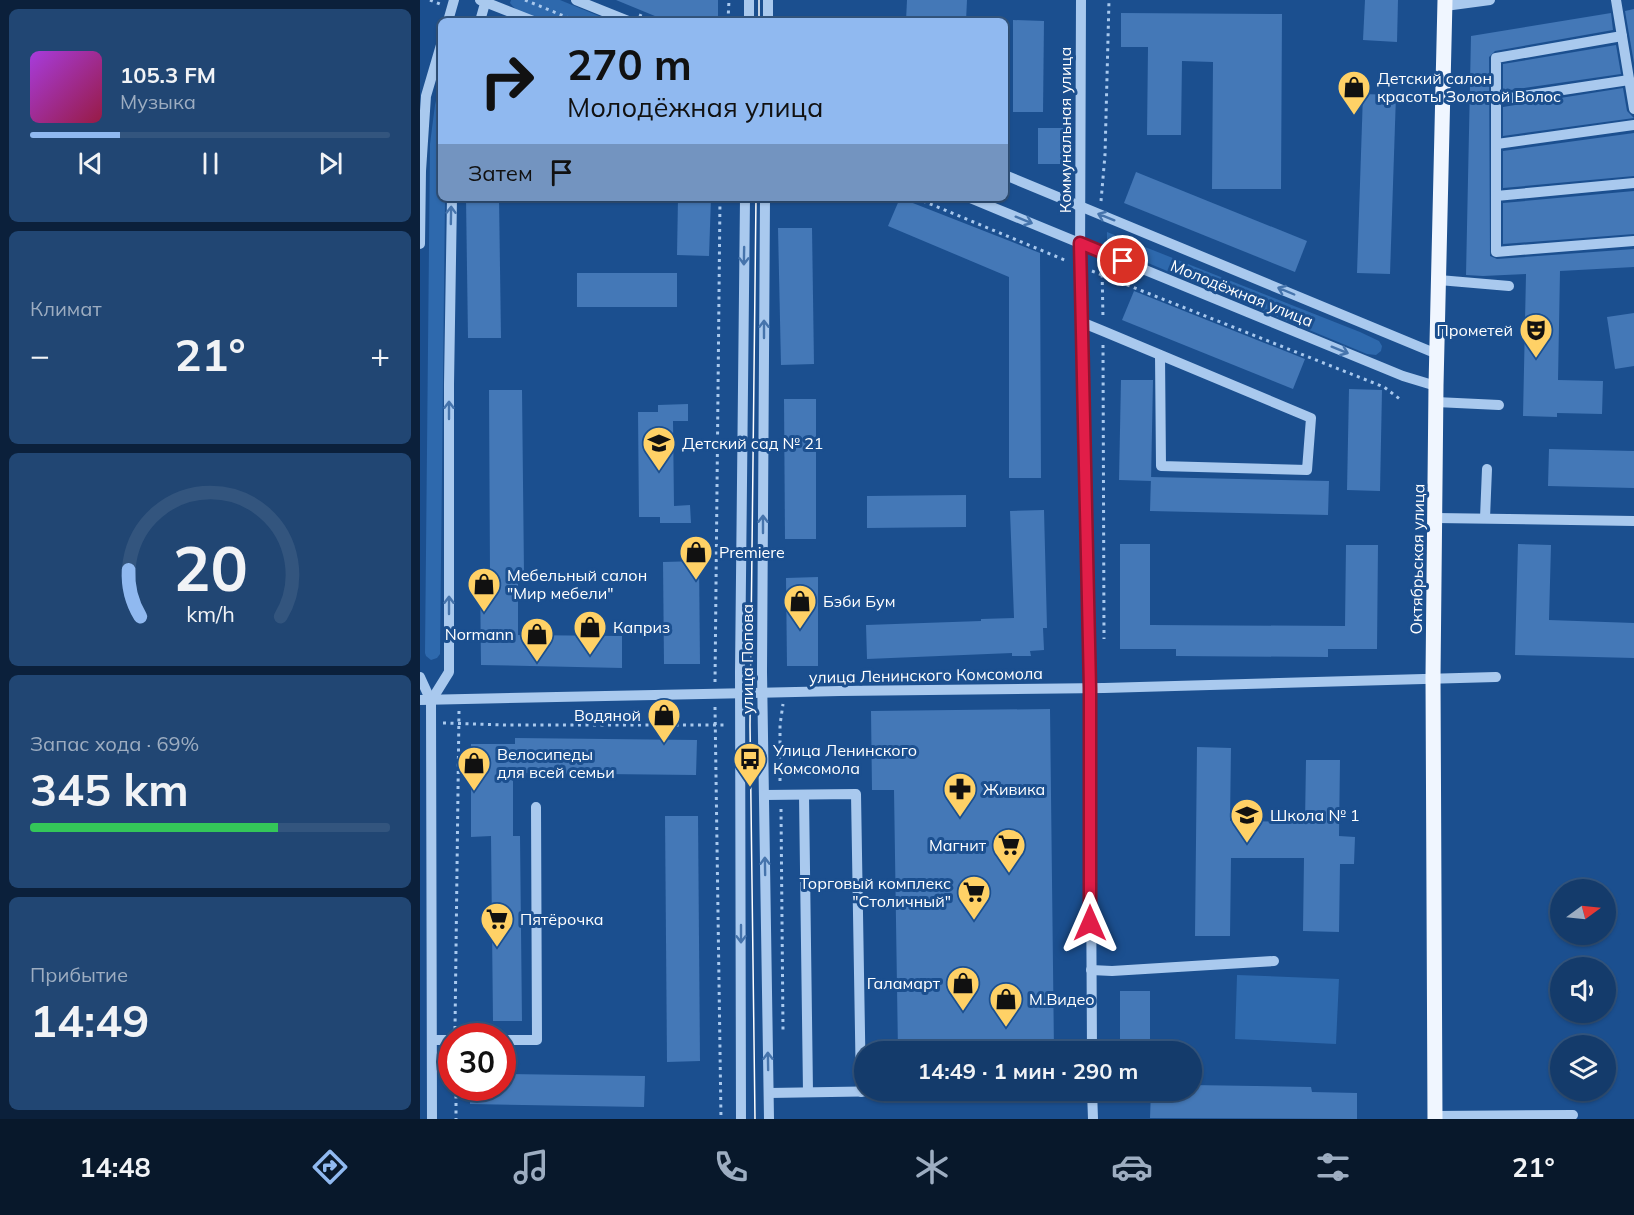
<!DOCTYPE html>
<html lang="ru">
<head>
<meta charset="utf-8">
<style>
	body { margin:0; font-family:Mulish,sans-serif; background:#214673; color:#f1f3f6; height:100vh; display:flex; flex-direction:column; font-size:22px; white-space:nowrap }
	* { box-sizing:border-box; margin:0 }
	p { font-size:20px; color:#9dadc1 }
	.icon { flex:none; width:33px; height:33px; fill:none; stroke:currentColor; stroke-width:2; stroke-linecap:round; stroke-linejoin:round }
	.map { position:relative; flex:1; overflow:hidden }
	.sheet { display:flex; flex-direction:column; gap:9px; padding:9px; background:#0b203b; width:420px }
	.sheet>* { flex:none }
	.guide { position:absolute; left:18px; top:18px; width:570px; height:183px; border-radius:9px; box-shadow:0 2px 4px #0004,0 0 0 2px #33557e; background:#90b9f0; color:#111; overflow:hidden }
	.needle { width:39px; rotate:75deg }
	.controls { position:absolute; left:1130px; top:879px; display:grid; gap:12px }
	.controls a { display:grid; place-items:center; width:66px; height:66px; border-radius:50%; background:#143b6b; box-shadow:0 2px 4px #0004,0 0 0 2px #33557e; font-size:30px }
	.speed { position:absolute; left:18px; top:1023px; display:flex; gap:12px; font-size:30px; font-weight:700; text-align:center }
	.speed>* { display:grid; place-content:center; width:78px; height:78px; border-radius:50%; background:#143b6b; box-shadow:0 2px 4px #0004,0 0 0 2px #33557e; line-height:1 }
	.speed .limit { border:9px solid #d22; background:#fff; color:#111 }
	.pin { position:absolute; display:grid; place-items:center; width:51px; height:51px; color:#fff; margin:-26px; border:3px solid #fff; border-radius:50%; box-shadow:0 2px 6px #0007 }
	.me { position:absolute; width:66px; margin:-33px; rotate:0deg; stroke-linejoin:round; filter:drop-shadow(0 0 4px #0008) }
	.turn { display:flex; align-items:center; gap:21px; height:126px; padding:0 30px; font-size:27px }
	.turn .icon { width:78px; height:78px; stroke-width:2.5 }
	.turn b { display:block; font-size:42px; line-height:51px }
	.then { display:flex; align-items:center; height:57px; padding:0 30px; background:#0003; gap:12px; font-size:22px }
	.big { font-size:45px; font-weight:700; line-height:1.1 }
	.sheet .card { flex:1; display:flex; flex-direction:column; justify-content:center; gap:9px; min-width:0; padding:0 21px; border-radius:9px; background:#214673 }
	.sheet .dial { align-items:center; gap:0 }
	.dial svg { height:156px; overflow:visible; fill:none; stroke:#33557e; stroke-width:7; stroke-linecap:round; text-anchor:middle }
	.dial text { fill:#f1f3f6; stroke:none }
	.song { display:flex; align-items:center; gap:18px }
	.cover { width:72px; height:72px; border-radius:9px; background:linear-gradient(135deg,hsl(280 70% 55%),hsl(340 70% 35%)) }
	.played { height:6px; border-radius:3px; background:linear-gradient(90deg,#90b9f0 25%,#33557e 25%) }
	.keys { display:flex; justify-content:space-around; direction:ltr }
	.heat { display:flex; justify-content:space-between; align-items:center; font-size:33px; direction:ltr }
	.charge { height:9px; border-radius:4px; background:linear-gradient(90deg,#34c759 69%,#33557e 0) }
	.trip { position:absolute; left:434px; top:1041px; width:348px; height:60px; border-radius:30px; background:#143b6b; box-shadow:0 2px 4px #0004,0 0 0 2px #33557e; font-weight:700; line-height:60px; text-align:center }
	.tab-bar { display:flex; height:96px; justify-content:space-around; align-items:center; background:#08182b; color:#9dadc1 }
	.tab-bar .icon { width:42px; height:42px }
	.tab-bar .on { color:#90b9f0 }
	.tab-bar b { font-size:27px; color:#f1f3f6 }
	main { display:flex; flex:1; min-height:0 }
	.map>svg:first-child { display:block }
	.green { fill:#2e69ad }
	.building { fill:#4478b7 }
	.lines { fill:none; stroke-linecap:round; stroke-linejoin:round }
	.path { stroke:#a9c9ee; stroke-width:3; stroke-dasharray:3 4.5; stroke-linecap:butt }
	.minor { stroke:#a9c9ee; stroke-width:10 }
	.major { stroke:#f0f6ff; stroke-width:15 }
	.tram { stroke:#fff; stroke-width:1.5 }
	.oneway { stroke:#4674ac }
	.route-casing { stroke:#92132f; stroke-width:15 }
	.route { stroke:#e11d48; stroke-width:10 }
	.labels { text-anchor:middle; stroke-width:6; stroke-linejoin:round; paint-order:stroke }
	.poi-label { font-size:16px; fill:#fff; stroke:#1b4f8f; text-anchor:start }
	.street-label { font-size:16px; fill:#fff; stroke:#1b4f8f }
</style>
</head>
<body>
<main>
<section class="sheet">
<div class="card">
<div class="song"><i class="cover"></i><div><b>105.3 FM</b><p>Музыка</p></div></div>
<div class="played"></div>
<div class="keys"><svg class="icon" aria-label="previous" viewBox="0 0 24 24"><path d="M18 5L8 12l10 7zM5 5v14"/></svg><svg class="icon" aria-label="pause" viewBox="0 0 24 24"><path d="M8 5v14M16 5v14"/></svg><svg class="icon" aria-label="next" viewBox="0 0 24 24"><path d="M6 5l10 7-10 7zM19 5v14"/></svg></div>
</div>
<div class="card"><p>Климат</p>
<div class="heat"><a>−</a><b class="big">21°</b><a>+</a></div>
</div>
<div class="card dial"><svg viewBox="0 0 100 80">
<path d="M14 69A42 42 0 1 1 86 69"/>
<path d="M14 69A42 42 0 0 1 8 45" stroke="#90b9f0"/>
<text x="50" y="56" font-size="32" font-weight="700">20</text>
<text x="50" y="72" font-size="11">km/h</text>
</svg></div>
<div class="card"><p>Запас хода · 69%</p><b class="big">345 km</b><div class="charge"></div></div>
<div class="card"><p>Прибытие</p><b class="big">14:49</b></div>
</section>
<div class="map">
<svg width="1214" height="1119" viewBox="0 0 1214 1119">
	<rect width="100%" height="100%" fill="#1b4f8f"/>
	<g class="green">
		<path d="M 91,0 L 140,0 L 191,21 C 159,21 112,30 90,3 Z"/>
		<path d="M 21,79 L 21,198 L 25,198 L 20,654 L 17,658 L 11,660 L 6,656 L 5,653 L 10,144 L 15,105 Z"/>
		<path d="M 687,232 L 940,332 L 959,341 L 962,346 L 961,351 L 956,355 L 947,354 L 687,246 Z"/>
		<path d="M 817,975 L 919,979 L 916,1044 L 815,1039 Z"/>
	</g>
	<g class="building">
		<path d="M 196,0 L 298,0 L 298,21 L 247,21 Z"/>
		<path d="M 487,0 L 547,0 L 546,21 L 486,21 Z"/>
		<path d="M 945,0 L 978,0 L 977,42 L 943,40 Z"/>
		<path d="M 1214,9 L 1214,63 L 1205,11 Z"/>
		<path d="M 701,13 L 862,14 L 861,189 L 792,189 L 793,62 L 762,61 L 761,135 L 727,135 L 728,47 L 701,47 Z"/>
		<path d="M 1191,13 L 1193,30 L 1075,51 L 1069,57 L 1070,256 L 1077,259 L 1214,249 L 1214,267 L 1140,271 L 1138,380 L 1183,381 L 1182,414 L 1137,413 L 1137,417 L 1103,416 L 1106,274 L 1063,276 L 1046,275 L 1051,36 Z"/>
		<path d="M 593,20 L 624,21 L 623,112 L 593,112 Z"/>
		<path d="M 1196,45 L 1201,74 L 1083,91 L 1083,64 Z"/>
		<path d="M 1203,88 L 1207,111 L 1214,118 L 1083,136 L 1083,107 Z"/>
		<path d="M 943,94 L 976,95 L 970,274 L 937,273 Z"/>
		<path d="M 618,128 L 646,128 L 645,164 L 618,164 Z"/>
		<path d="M 1214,133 L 1214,176 L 1083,188 L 1083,151 Z"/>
		<path d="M 716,172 L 887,241 L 875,272 L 704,203 Z"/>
		<path d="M 1214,191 L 1214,234 L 1083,244 L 1083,203 Z"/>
		<path d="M 46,198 L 79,198 L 81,338 L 48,338 Z"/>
		<path d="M 258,198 L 291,198 L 289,256 L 257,255 Z"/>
		<path d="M 480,198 L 620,253 L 621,478 L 589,478 L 589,277 L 468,226 Z"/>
		<path d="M 358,228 L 392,228 L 394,364 L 361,365 Z"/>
		<rect x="157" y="273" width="100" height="34"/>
		<path d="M 714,291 L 885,359 L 873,389 L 702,320 Z"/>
		<path d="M 1214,313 L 1214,366 L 1195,369 L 1187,317 Z"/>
		<path d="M 701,380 L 733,380 L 731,481 L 699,480 Z"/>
		<path d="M 929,389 L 962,390 L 960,491 L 927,490 Z"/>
		<path d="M 69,390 L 102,390 L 104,574 L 98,574 L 98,635 L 202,636 L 202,668 L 61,665 L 60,575 L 70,575 Z"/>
		<path d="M 364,399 L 396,399 L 396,539 L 365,539 Z"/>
		<path d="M 268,404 L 268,421 L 253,421 L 254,506 L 270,505 L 271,523 L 240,523 L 240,517 L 219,517 L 218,412 L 238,412 L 238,405 Z"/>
		<path d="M 1129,449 L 1214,451 L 1214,488 L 1128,486 Z"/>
		<path d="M 731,477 L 909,481 L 908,515 L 730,511 Z"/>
		<path d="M 546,495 L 546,527 L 447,528 L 447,496 Z"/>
		<path d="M 624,510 L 627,628 L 623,628 L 624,650 L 610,651 L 611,656 L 592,656 L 592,653 L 447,659 L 446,625 L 561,621 L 561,619 L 594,618 L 590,511 Z"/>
		<path d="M 700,544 L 730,544 L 730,625 L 925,626 L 926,545 L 958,545 L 957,649 L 908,649 L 908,657 L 756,656 L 756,649 L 700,649 Z"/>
		<path d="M 1098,544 L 1131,545 L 1129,620 L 1214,623 L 1214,658 L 1095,655 Z"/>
		<path d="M 279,561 L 280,664 L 244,664 L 243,562 Z"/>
		<path d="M 398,577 L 398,666 L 367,666 L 366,578 Z"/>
		<path d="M 630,709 L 634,1052 L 478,1052 L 474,790 L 452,790 L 451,711 Z"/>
		<path d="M 95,738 L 277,740 L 276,775 L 93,773 L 93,836 L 100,836 L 102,1021 L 73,1021 L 71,836 L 51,837 L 51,744 L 95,744 Z"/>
		<path d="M 777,747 L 811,748 L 810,821 L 885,822 L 886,760 L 920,760 L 919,836 L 935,837 L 934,864 L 920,864 L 919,932 L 883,931 L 884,858 L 811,858 L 810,936 L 775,936 Z"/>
		<path d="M 245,816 L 278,816 L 280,1061 L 247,1062 Z"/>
		<rect x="700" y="991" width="30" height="51"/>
		<path d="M 82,1074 L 225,1076 L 224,1107 L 50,1104 L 50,1088 L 82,1088 Z"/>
		<path d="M 771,1085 L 891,1087 L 892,1092 L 937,1093 L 937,1119 L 730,1118 L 731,1090 L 771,1090 Z"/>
	</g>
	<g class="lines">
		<g class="path">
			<path d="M 10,0 L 20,4"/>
			<path d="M 105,0 L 156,21"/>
			<path d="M 219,15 L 234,21"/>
			<path d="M 308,21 L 309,0"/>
			<path d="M 496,198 L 647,261"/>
			<path d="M 681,201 L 685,155 L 689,0"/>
			<path d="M 682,267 L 683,318"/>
			<path d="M 672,271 L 964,387 L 981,400"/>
			<path d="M 683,345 L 684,639"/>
			<path d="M 295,682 L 300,198"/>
			<path d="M 295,707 L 301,1119"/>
			<path d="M 23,723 L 85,725 L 307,725"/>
			<path d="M 360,781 L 360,725 L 363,704"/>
			<path d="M 361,809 L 363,1030"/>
			<path d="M 35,1029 L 39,711"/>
			<path d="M 36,1088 L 36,1119"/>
		</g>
		<g class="minor">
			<path d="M 60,0 L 113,21"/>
			<path d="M 156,0 L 208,21"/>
			<path d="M 661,0 L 660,267 L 670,688 L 672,1052"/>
			<path d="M 1196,0 L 1214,109"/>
			<path d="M 1025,6 L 1070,0"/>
			<path d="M 28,21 L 34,0"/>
			<path d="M 60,21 L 66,0"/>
			<path d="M 329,21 L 329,0"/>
			<path d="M 348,21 L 348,0"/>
			<path d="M 1202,36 L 1076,58 L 1076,252 L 1214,241"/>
			<path d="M 1077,100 L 1209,80"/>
			<path d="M 1077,144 L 1214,125"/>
			<path d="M 585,175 L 1017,354"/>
			<path d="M 1076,196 L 1214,183"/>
			<path d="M 345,198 L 342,672 L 349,1119"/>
			<path d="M 550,198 L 983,376 L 1016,386"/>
			<path d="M 0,244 L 1,171 L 6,96 L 21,45"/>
			<path d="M 1019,280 L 1089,286"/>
			<path d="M 661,322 L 683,331 L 891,418 L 887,470 L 741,466 L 740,355"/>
			<path d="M 1016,402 L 1079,405"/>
			<path d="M 1016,518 L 1214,521"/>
			<path d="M 1065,518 L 1067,469"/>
			<path d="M 0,677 L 11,701 L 12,1119"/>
			<path d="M 0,700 L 420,691 L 684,688 L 1076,677"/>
			<path d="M 11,701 L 29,672 L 29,384 L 32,198"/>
			<path d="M 344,795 L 436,794 L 441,1092"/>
			<path d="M 384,795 L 388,1092"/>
			<path d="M 671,970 L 692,971 L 854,961"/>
			<path d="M 12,1040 L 32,1040"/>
			<path d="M 82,1040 L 117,1040 L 116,807"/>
			<path d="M 672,1090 L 673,1119"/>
			<path d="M 349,1093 L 534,1090"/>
			<path d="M 1015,1116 L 1153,1115"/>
			<path d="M 321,1119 L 320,672 L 325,198"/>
		</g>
		<path class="major" d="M 1015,1119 L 1013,677 L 1016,386 L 1025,0"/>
		<g class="tram">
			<path d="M 339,21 L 339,0"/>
			<path d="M 335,1119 L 330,725 L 336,198"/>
		</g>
	</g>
	<defs><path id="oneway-shaft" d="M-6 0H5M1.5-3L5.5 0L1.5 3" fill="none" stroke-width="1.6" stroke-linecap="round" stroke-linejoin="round" transform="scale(1.5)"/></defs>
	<g class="oneway">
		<use href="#oneway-shaft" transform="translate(31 215) rotate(-89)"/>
		<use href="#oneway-shaft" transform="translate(686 217) rotate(-158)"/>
		<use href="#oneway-shaft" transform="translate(604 220) rotate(22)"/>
		<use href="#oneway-shaft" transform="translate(324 256) rotate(91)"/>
		<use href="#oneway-shaft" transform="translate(866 291) rotate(-157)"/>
		<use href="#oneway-shaft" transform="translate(344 329) rotate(-90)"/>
		<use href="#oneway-shaft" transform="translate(920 350) rotate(22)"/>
		<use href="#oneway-shaft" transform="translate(29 410) rotate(-90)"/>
		<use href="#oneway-shaft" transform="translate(343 524) rotate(-90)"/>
		<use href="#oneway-shaft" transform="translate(29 605) rotate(-90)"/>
		<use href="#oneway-shaft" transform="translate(345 866) rotate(-91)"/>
		<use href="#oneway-shaft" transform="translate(321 934) rotate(90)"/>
		<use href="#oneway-shaft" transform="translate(348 1061) rotate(-91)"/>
	</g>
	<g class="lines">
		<g class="route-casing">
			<path id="route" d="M 670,923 L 670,688 L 660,243 L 703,261"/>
		</g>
		<use href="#route" class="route"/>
	</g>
	<defs>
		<g id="shop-pin" transform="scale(1.725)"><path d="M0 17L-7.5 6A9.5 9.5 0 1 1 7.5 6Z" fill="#ffd166" stroke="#1b4f8f"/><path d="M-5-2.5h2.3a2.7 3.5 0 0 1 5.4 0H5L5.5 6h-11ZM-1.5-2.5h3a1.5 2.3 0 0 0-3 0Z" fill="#111"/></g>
		<g id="theatre-pin" transform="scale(1.725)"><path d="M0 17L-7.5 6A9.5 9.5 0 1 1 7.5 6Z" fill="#ffd166" stroke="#1b4f8f"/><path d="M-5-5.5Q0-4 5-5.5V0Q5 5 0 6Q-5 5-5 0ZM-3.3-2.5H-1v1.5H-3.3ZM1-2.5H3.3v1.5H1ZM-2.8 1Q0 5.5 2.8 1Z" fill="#111"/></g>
		<g id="school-pin" transform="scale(1.725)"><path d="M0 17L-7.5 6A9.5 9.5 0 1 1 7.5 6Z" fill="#ffd166" stroke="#1b4f8f"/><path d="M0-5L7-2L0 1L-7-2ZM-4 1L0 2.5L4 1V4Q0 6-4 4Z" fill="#111"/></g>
		<g id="bus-pin" transform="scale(1.725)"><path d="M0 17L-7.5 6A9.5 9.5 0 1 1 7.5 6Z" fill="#ffd166" stroke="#1b4f8f"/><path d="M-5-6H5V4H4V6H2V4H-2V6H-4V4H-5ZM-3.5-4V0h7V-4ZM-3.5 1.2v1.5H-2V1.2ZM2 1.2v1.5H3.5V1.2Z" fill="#111"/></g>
		<g id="pharmacy-pin" transform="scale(1.725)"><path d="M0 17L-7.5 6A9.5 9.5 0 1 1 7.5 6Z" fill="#ffd166" stroke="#1b4f8f"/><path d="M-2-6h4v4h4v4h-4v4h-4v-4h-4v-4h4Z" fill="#111"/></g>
		<g id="supermarket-pin" transform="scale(1.725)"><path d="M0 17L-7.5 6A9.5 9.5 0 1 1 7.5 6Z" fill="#ffd166" stroke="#1b4f8f"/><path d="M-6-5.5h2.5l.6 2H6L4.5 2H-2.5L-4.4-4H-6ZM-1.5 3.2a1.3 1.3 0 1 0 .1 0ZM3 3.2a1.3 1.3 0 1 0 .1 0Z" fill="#111"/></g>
	</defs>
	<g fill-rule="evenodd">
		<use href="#shop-pin" x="934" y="87"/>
		<use href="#theatre-pin" x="1116" y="330"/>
		<use href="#school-pin" x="239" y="443"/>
		<use href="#shop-pin" x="276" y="552"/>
		<use href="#shop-pin" x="64" y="584"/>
		<use href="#shop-pin" x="380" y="601"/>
		<use href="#shop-pin" x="170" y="627"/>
		<use href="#shop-pin" x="117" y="634"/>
		<use href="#shop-pin" x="244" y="715"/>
		<use href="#bus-pin" x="330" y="759"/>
		<use href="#shop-pin" x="54" y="763"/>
		<use href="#pharmacy-pin" x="540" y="789"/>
		<use href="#school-pin" x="827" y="815"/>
		<use href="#supermarket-pin" x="589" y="845"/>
		<use href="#supermarket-pin" x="554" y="892"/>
		<use href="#supermarket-pin" x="77" y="919"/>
		<use href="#shop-pin" x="543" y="983"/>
		<use href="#shop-pin" x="586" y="999"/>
	</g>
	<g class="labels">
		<g class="poi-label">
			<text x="957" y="84">Детский салон<tspan x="957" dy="18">красоты Золотой Волос</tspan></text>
			<text x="1093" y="336" text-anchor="end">Прометей</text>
			<text x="262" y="449">Детский сад № 21</text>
			<text x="299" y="558">Premiere</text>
			<text x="87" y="581">Мебельный салон<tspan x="87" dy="18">"Мир мебели"</tspan></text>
			<text x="403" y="607">Бэби Бум</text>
			<text x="193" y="633">Каприз</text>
			<text x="94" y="640" text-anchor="end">Normann</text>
			<text x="221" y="721" text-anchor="end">Водяной</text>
			<text x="353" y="756">Улица Ленинского<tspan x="353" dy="18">Комсомола</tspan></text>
			<text x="77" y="760">Велосипеды<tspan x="77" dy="18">для всей семьи</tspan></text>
			<text x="563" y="795">Живика</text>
			<text x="850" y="821">Школа № 1</text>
			<text x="566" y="851" text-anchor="end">Магнит</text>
			<text x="531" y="889" text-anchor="end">Торговый комплекс<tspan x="531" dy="18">"Столичный"</tspan></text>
			<text x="100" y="925">Пятёрочка</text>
			<text x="520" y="989" text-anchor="end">Галамарт</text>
			<text x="609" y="1005">М.Видео</text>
		</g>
		<g class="street-label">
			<text transform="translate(645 130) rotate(-90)" y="6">Коммунальная улица</text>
			<text transform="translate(822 293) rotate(22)" y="6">Молодёжная улица</text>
			<text transform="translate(997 559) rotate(-89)" y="6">Октябрьская улица</text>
			<text transform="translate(327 659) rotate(-90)" y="6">улица Попова</text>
			<text transform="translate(506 675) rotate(-1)" y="6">улица Ленинского Комсомола</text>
		</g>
	</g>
</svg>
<div class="controls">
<a><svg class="needle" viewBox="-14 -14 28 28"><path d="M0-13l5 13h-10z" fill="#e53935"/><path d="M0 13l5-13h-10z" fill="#9dadc1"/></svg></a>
<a><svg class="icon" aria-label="sound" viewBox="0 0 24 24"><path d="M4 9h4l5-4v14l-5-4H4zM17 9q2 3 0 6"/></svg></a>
<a><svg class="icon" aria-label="layers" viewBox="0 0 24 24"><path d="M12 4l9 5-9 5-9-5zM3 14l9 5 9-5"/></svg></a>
</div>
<div class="speed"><div class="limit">30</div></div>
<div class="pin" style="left:703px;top:261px;background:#d93025"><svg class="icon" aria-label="arrive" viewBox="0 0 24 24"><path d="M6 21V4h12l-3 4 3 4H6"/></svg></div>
<svg class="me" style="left:670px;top:923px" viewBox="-20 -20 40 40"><path d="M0-17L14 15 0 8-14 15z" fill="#e11d48" stroke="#fff" stroke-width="4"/></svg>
<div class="trip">14:49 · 1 мин · 290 m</div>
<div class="guide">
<div class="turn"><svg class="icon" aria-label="right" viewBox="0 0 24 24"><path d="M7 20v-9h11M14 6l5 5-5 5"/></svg><div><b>270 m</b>Молодёжная улица</div></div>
<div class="then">Затем<svg class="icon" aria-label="arrive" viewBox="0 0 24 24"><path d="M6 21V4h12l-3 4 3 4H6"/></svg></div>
</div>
</div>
</main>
<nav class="tab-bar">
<b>14:48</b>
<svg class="icon on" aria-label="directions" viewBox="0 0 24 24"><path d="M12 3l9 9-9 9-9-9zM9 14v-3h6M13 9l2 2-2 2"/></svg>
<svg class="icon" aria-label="music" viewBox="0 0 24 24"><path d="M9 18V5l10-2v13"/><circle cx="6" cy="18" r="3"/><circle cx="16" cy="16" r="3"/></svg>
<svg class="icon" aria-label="phone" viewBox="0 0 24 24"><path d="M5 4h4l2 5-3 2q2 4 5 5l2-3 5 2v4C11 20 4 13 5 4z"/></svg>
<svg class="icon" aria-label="climate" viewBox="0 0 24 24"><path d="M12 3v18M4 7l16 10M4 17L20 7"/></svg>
<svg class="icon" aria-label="car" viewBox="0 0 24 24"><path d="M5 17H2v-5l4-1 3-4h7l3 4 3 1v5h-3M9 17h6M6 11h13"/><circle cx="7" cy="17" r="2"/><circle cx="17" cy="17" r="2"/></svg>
<svg class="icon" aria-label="filters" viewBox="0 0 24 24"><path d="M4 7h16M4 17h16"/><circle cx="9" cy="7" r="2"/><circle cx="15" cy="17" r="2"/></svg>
<b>21°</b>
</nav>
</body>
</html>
